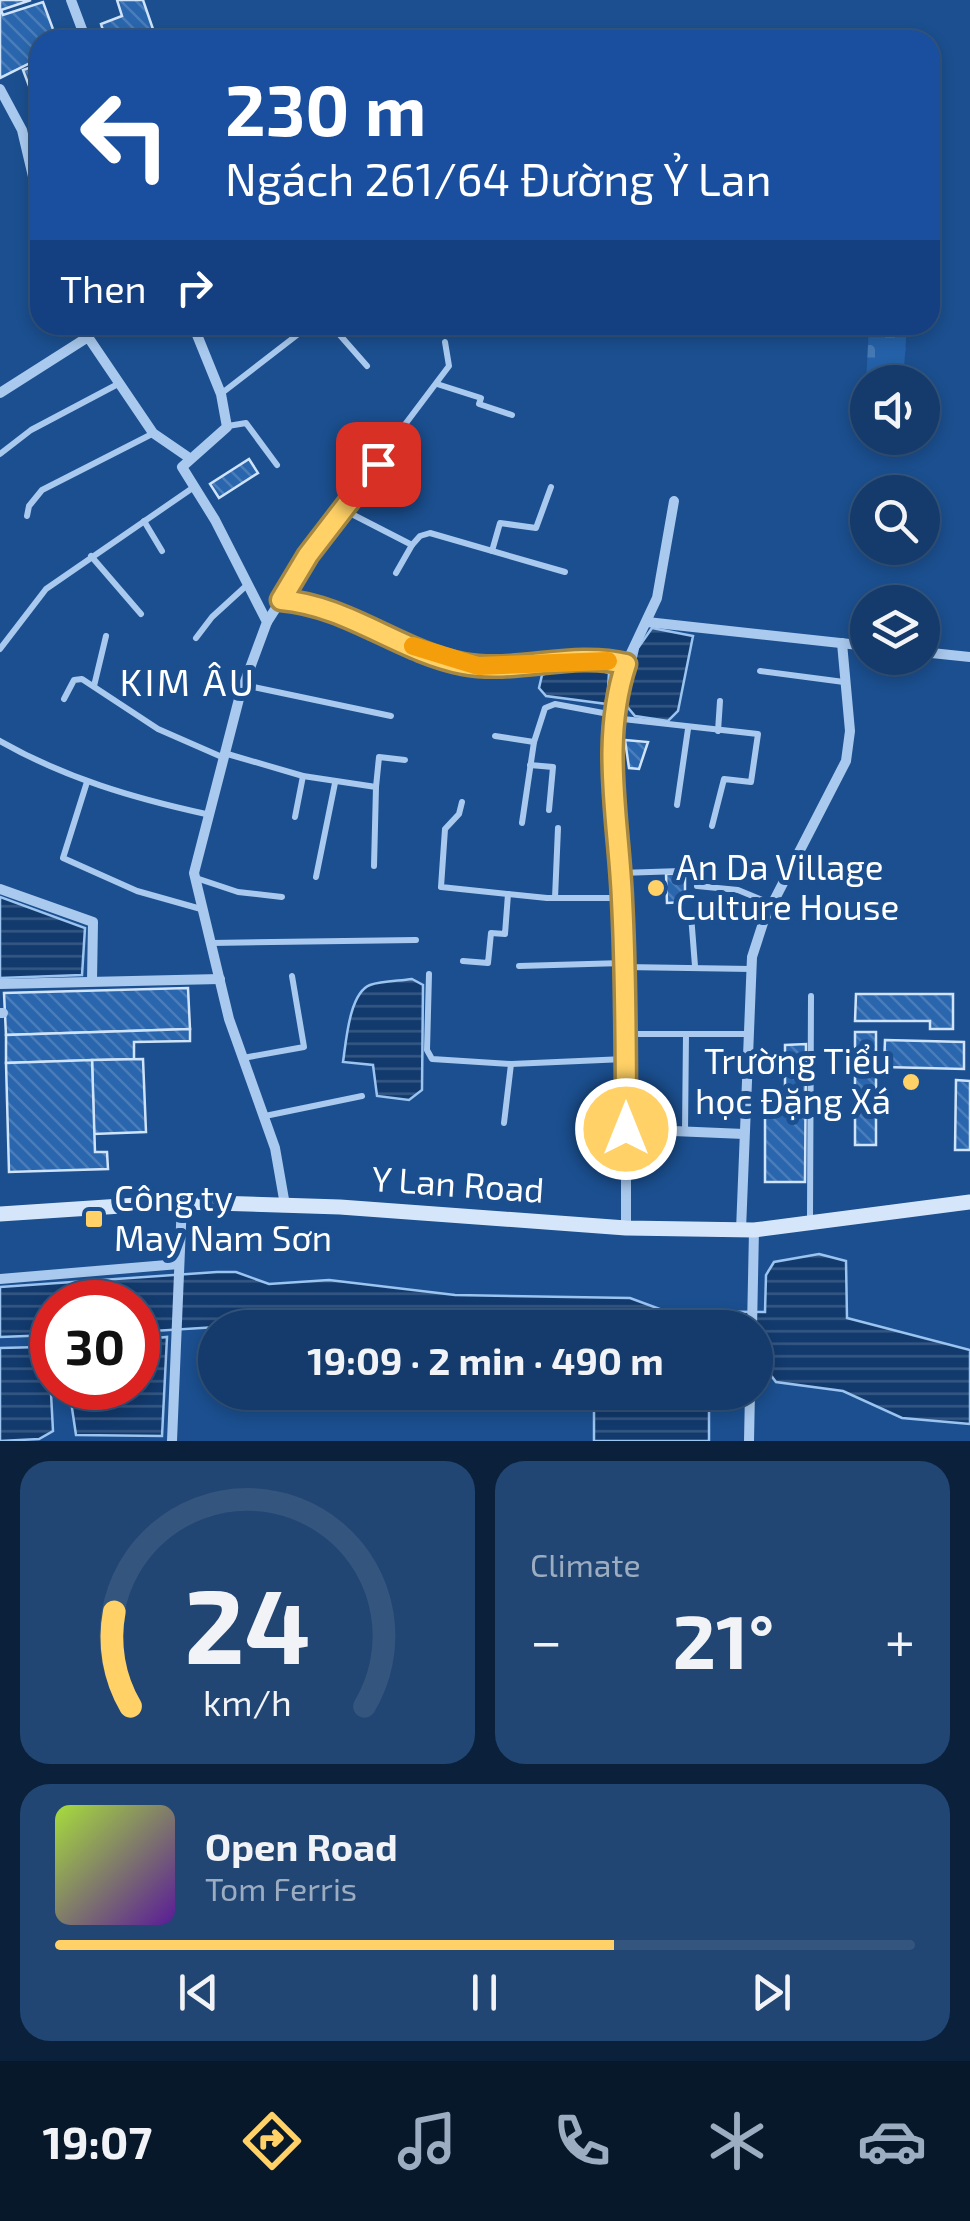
<!DOCTYPE html>
<html lang="en">
<head>
<meta charset="utf-8">
<style>
	body { margin:0; font-family:"Exo 2",sans-serif; background:#214673; color:#f1f3f6; height:100vh; display:flex; flex-direction:column; font-size:38px; white-space:nowrap }
	* { box-sizing:border-box; margin:0 }
	p { font-size:32px; color:#9dadc1 }
	.icon { flex:none; width:55px; height:55px; fill:none; stroke:currentColor; stroke-width:2; stroke-linecap:round; stroke-linejoin:round }
	.map { position:relative; height:1441px; overflow:hidden }
	.panel { display:flex; flex-direction:column; gap:20px; padding:20px; background:#0b203b; flex:1 }
	.panel>* { flex:none }
	.hud { position:absolute; left:30px; top:30px; width:910px; height:305px; border-radius:30px; box-shadow:0 5px 15px #0003,0 0 0 2px #33557e; background:#1a4fa0; color:#fff; overflow:hidden }
	.controls { position:absolute; left:850px; top:365px; display:grid; gap:20px }
	.controls a { display:grid; place-items:center; width:90px; height:90px; border-radius:50%; background:#143b6b; box-shadow:0 5px 15px #0003,0 0 0 2px #33557e; font-size:50px }
	.speed { position:absolute; left:30px; top:1280px; display:flex; gap:20px; font-size:50px; font-weight:700; text-align:center }
	.speed>* { display:grid; place-content:center; width:130px; height:130px; border-radius:50%; background:#143b6b; box-shadow:0 5px 15px #0003,0 0 0 2px #33557e; line-height:1 }
	.speed .limit { border:15px solid #d22; background:#fff; color:#111 }
	.pin { position:absolute; display:grid; place-items:center; width:85px; height:85px; color:#fff; margin:-42px; border-radius:20px; box-shadow:0 5px 15px #0006 }
	.me { position:absolute; width:110px; margin:-55px; rotate:0deg; stroke-linejoin:round; filter:drop-shadow(0 0 8px #0008) }
	.turn { display:flex; align-items:center; gap:35px; height:210px; padding:0 30px; font-size:45px }
	.turn .icon { width:130px; height:130px; stroke-width:2.5 }
	.turn b { display:block; font-size:70px; line-height:85px }
	.then { display:flex; align-items:center; height:95px; padding:0 30px; background:#0003; gap:20px; font-size:38px }
	.big { font-size:75px; font-weight:700; line-height:1.1 }
	.panel .widget { flex:1; display:flex; flex-direction:column; justify-content:center; gap:15px; min-width:0; padding:0 35px; border-radius:30px; background:#214673 }
	.panel .dial { align-items:center; gap:0 }
	.dial svg { height:260px; overflow:visible; fill:none; stroke:#33557e; stroke-width:7; stroke-linecap:round; text-anchor:middle }
	.dial text { fill:#f1f3f6; stroke:none }
	.song { display:flex; align-items:center; gap:30px }
	.cover { width:120px; height:120px; border-radius:15px; background:linear-gradient(135deg,hsl(80 70% 55%),hsl(270 70% 35%)) }
	.played { height:10px; border-radius:5px; background:linear-gradient(90deg,#ffd166 65%,#33557e 65%) }
	.keys { display:flex; justify-content:space-around; direction:ltr }
	.heat { display:flex; justify-content:space-between; align-items:center; font-size:55px; direction:ltr }
	.panel .tiles { flex:1; display:grid; gap:20px; grid-template-columns:1fr 1fr }
	.widget:last-child { grid-column:span 2 }
	.trip { position:absolute; left:198px; top:1310px; width:575px; height:100px; border-radius:50px; background:#143b6b; box-shadow:0 5px 15px #0003,0 0 0 2px #33557e; font-weight:700; line-height:100px; text-align:center }
	.dock { display:flex; height:160px; justify-content:space-around; align-items:center; background:#08182b; color:#9dadc1 }
	.dock .icon { width:70px; height:70px }
	.dock .on { color:#ffd166 }
	.dock b { font-size:45px; color:#f1f3f6 }
	.map>svg:first-child { display:block }
	.cemetery { fill:url(#cemetery-stones) }
	.water { fill:url(#water-rules); stroke:#9cc4f0; stroke-width:2.5 }
	.building { fill:url(#building-back-hatch); stroke:#cfe3fa; stroke-width:2.5 }
	.lines { fill:none; stroke-linecap:round; stroke-linejoin:round }
	.lane { stroke:#a9c9ee; stroke-width:6 }
	.street { stroke:#a9c9ee; stroke-width:10 }
	.secondary { stroke:#d6e6fa; stroke-width:15 }
	.route-casing { stroke:#a68842; stroke-width:25 }
	.route { stroke:#ffd166; stroke-width:18 }
	.slow { stroke:#f59e0b; stroke-width:18 }
	.poi-dot { fill:#ffd166; stroke:#1b4f8f; stroke-width:4 }
	.labels { text-anchor:middle; stroke-width:10; stroke-linejoin:round; paint-order:stroke }
	.poi-label { font-size:35px; fill:#fff; stroke:#1b4f8f; text-anchor:start }
	.street-label { font-size:35px; fill:#fff; stroke:#1b4f8f }
	.neighbourhood-label { font-size:38px; letter-spacing:2.5px; fill:#fff; stroke:#1b4f8f }
</style>
</head>
<body>
<div class="map">
<svg width="970" height="1441" viewBox="0 0 970 1441">
	<defs>
		<pattern id="cemetery-stones" width="16" height="16" patternUnits="userSpaceOnUse" patternTransform="scale(2.5)"><rect width="16" height="16" fill="#2461a8"/><path d="M2 7V4a2 2 0 0 1 4 0v3zM10 15v-3a2 2 0 0 1 4 0v3z" fill="#4579b5"/></pattern>
		<pattern id="water-rules" width="6" height="5" patternUnits="userSpaceOnUse" patternTransform="scale(2.5)"><rect width="6" height="5" fill="#123a6d"/><path d="M0 2.5h6" fill="none" stroke="#365883"/></pattern>
		<pattern id="building-back-hatch" width="6" height="6" patternUnits="userSpaceOnUse" patternTransform="scale(2.5)"><rect width="6" height="6" fill="#2a66ad"/><path d="M-1 5l2 2M0 0l6 6M5-1l2 2" fill="none" stroke="#4a7db9"/></pattern>
	</defs>
	<rect width="100%" height="100%" fill="#1b4f8f"/>
	<path class="cemetery" d="M 869,325 L 907,325 L 903,382 L 868,382 L 867,403 L 865,403 Z"/>
	<g class="water">
		<path d="M 652,628 L 693,636 L 678,711 L 668,721 L 635,716 L 625,704 L 638,648 Z"/>
		<path d="M 557,668 L 588,667 L 609,673 L 607,704 L 546,696 L 539,688 L 542,675 Z"/>
		<path d="M 0,897 L 85,928 L 82,975 L 0,978 Z"/>
		<path d="M 412,979 L 423,985 L 422,1090 L 409,1100 L 377,1096 L 373,1065 L 343,1062 C 346,1043 349,993 370,985 C 382,981 399,981 412,979 Z"/>
		<path d="M 819,1254 L 846,1261 L 847,1318 L 970,1350 L 970,1424 L 902,1418 L 843,1391 L 776,1382 L 767,1370 L 767,1359 L 755,1359 L 755,1328 L 233,1326 L 138,1332 L 138,1302 L 52,1302 L 52,1335 L 0,1337 L 0,1287 L 217,1272 L 236,1272 L 269,1284 L 329,1280 L 455,1295 L 630,1298 L 665,1311 L 765,1312 L 766,1275 L 774,1262 Z"/>
		<path d="M 167,1337 L 162,1436 L 76,1435 L 69,1388 L 138,1388 L 138,1340 Z"/>
		<path d="M 41,1347 L 49,1356 L 53,1431 L 39,1439 L 0,1441 L 0,1348 Z"/>
		<rect x="594" y="1393" width="115" height="48"/>
	</g>
	<g class="building">
		<path d="M 0,0 L 31,0 L 1,10 L 3,15 L 43,2 L 57,40 L 40,40 L 40,58 L 0,78 Z"/>
		<path d="M 117,0 L 143,0 L 154,32 L 131,40 L 106,40 L 101,24 L 122,16 Z"/>
		<path d="M 40,64 L 40,91 L 32,94 L 23,70 Z"/>
		<path d="M 249,459 L 258,473 L 219,498 L 210,484 Z"/>
		<path d="M 625,740 L 648,742 L 639,769 L 629,768 Z"/>
		<path d="M 685,873 L 685,902 L 667,903 L 666,874 Z"/>
		<path d="M 188,988 L 190,1029 L 6,1035 L 4,993 Z"/>
		<path d="M 856,994 L 953,994 L 953,1029 L 930,1029 L 930,1021 L 855,1021 Z"/>
		<path d="M 190,1029 L 190,1041 L 134,1042 L 134,1059 L 6,1063 L 6,1035 Z"/>
		<rect x="855" y="1032" width="21" height="113"/>
		<path d="M 885,1040 L 964,1042 L 964,1069 L 884,1067 Z"/>
		<path d="M 806,1044 L 805,1182 L 765,1182 L 765,1108 L 785,1108 L 785,1045 Z"/>
		<path d="M 143,1059 L 146,1132 L 94,1134 L 92,1060 Z"/>
		<path d="M 92,1060 L 95,1152 L 107,1152 L 108,1169 L 9,1172 L 6,1063 Z"/>
		<path d="M 956,1080 L 970,1081 L 970,1150 L 955,1150 Z"/>
	</g>
	<g class="lines">
		<g class="lane">
			<path d="M 331,325 L 367,366"/>
			<path d="M 437,384 L 481,398 L 479,404 L 512,415"/>
			<path d="M 222,393 L 310,325"/>
			<path d="M 228,426 L 246,423 L 277,465"/>
			<path d="M 0,454 L 31,430 L 118,384"/>
			<path d="M 342,509 L 412,545 L 420,536 L 430,533 L 565,572"/>
			<path d="M 27,516 L 29,506 L 42,490 L 152,434"/>
			<path d="M 144,521 L 162,551"/>
			<path d="M 492,551 L 500,523 L 536,528 L 551,487"/>
			<path d="M 91,556 L 141,614"/>
			<path d="M 396,573 L 412,545"/>
			<path d="M 281,599 L 321,536 L 449,366 L 445,342"/>
			<path d="M 196,638 L 212,617 L 247,585"/>
			<path d="M 0,649 L 46,589 L 194,487"/>
			<path d="M 760,671 L 844,682"/>
			<path d="M 244,685 L 391,716"/>
			<path d="M 94,686 L 106,636"/>
			<path d="M 64,699 L 74,680 L 82,679 L 158,729 L 222,757"/>
			<path d="M 614,718 L 758,734 L 751,782 L 724,779 L 712,826"/>
			<path d="M 718,731 L 720,701"/>
			<path d="M 495,736 L 534,742"/>
			<path d="M 0,741 C 65,778 133,798 206,814"/>
			<path d="M 224,753 L 303,776 L 376,787 L 374,866"/>
			<path d="M 530,765 L 553,767 L 549,810"/>
			<path d="M 87,782 L 63,858 L 137,891 L 201,909"/>
			<path d="M 376,787 L 379,757 L 405,760"/>
			<path d="M 462,802 L 459,814 L 445,829 L 441,887 L 547,898 L 621,898"/>
			<path d="M 677,805 L 688,729"/>
			<path d="M 295,817 L 303,776"/>
			<path d="M 522,823 L 534,742 L 545,708 L 555,704 L 614,715"/>
			<path d="M 620,873 L 681,871"/>
			<path d="M 316,877 L 335,783"/>
			<path d="M 196,878 L 238,892 L 282,897"/>
			<path d="M 697,886 L 738,890 L 772,904"/>
			<path d="M 555,898 L 558,828"/>
			<path d="M 691,915 L 695,966"/>
			<path d="M 211,943 L 416,940"/>
			<path d="M 463,961 L 488,963 L 491,933 L 505,934 L 508,894"/>
			<path d="M 519,966 L 623,963"/>
			<path d="M 625,967 L 751,969"/>
			<path d="M 429,974 L 427,1050 L 432,1059 L 511,1064 L 625,1059"/>
			<path d="M 626,1034 L 748,1034"/>
			<path d="M 243,1058 L 304,1047 L 292,976"/>
			<path d="M 265,1116 L 362,1096"/>
			<path d="M 504,1123 L 511,1064"/>
			<path d="M 685,1131 L 686,1034"/>
			<path d="M 810,1219 L 811,996"/>
		</g>
		<g class="street">
			<path d="M 71,0 L 86,40"/>
			<path d="M 0,89 L 22,130 L 40,206"/>
			<path d="M 193,325 L 221,394 L 227,427 L 182,467 L 215,520 L 267,622 L 240,695 L 194,873 L 229,1019 L 275,1148 L 285,1205"/>
			<path d="M 0,393 L 88,337 L 153,433 L 188,457"/>
			<path d="M 267,622 L 281,600 C 349,606 398,651 463,664 C 517,674 571,652 626,664"/>
			<path d="M 647,622 L 868,646"/>
			<path d="M 922,652 L 970,657"/>
			<path d="M 0,889 L 93,922 L 92,981"/>
			<path d="M 0,984 L 220,979"/>
			<path d="M 0,1013 L 3,1013"/>
			<path d="M 626,1129 L 744,1134"/>
			<path d="M 626,1228 L 626,1007 L 612,782 L 613,720 L 626,664 L 657,598 L 674,501"/>
			<path d="M 741,1230 L 752,957 L 764,920 L 846,761 L 850,731 L 842,643"/>
			<path d="M 0,1279 L 179,1264"/>
			<path d="M 752,1328 L 754,1230"/>
			<path d="M 172,1441 L 182,1202"/>
			<path d="M 749,1441 L 750,1392"/>
		</g>
		<path class="secondary" d="M 0,1214 L 182,1202 L 340,1207 L 626,1228 L 754,1230 L 970,1202"/>
	</g>
	<g class="lines">
		<g class="route-casing">
			<path id="route" d="M 378,464 L 308,555 L 281,600 C 349,606 398,651 463,664 C 517,674 571,651 626,664 C 600,742 619,821 622,900 C 626,976 626,1052 626,1129"/>
		</g>
		<use href="#route" class="route"/>
		<path class="slow" d="M 413,646 L 478,666 L 608,661"/>
	</g>
	<g class="poi-dot">
		<circle cx="656" cy="888" r="10"/>
		<circle cx="911" cy="1082" r="10"/>
		<rect x="84" y="1209" width="20" height="20" rx="5"/>
	</g>
	<g class="labels">
		<g class="poi-label">
			<text x="676" y="880">An Da Village<tspan x="676" dy="40">Culture House</tspan></text>
			<text x="891" y="1074" text-anchor="end">Trường Tiểu<tspan x="891" dy="40">học Đặng Xá</tspan></text>
			<text x="114" y="1211">Công ty<tspan x="114" dy="40">May Nam Sơn</tspan></text>
		</g>
		<g class="street-label">
			<text transform="translate(458 1185) rotate(4)" y="12">Y Lan Road</text>
		</g>
		<g class="neighbourhood-label">
			<text x="188" y="696">KIM ÂU</text>
		</g>
	</g>
</svg>
<div class="controls">
<a><svg class="icon" aria-label="sound" viewBox="0 0 24 24"><path d="M4 9h4l5-4v14l-5-4H4zM17 9q2 3 0 6"/></svg></a>
<a><svg class="icon" aria-label="search" viewBox="0 0 24 24"><circle cx="10" cy="10" r="6"/><path d="M15 15l6 6"/></svg></a>
<a><svg class="icon" aria-label="layers" viewBox="0 0 24 24"><path d="M12 4l9 5-9 5-9-5zM3 14l9 5 9-5"/></svg></a>
</div>
<div class="speed"><div class="limit">30</div></div>
<div class="pin" style="left:378px;top:464px;background:#d93025"><svg class="icon" aria-label="arrive" viewBox="0 0 24 24"><path d="M6 21V4h12l-3 4 3 4H6"/></svg></div>
<svg class="me" style="left:626px;top:1129px" viewBox="-20 -20 40 40"><circle r="17" fill="#ffd166" stroke="#fff" stroke-width="3"/><path d="M0-11L8 9 0 5-8 9z" fill="#fff"/></svg>
<div class="trip">19:09 · 2 min · 490 m</div>
<div class="hud">
<div class="turn"><svg class="icon" aria-label="left" viewBox="0 0 24 24"><path d="M17 20v-9H6M10 6l-5 5 5 5"/></svg><div><b>230 m</b>Ngách 261/64 Đường Ỷ Lan</div></div>
<div class="then">Then<svg class="icon" aria-label="right" viewBox="0 0 24 24"><path d="M7 20v-9h11M14 6l5 5-5 5"/></svg></div>
</div>
</div>
<section class="panel">
<div class="tiles">
<div class="widget dial"><svg viewBox="0 0 100 80">
<path d="M14 69A42 42 0 1 1 86 69"/>
<path d="M14 69A42 42 0 0 1 9 40" stroke="#ffd166"/>
<text x="50" y="56" font-size="32" font-weight="700">24</text>
<text x="50" y="72" font-size="11">km/h</text>
</svg></div>
<div class="widget"><p>Climate</p>
<div class="heat"><a>−</a><b class="big">21°</b><a>+</a></div>
</div>
<div class="widget">
<div class="song"><i class="cover"></i><div><b>Open Road</b><p>Tom Ferris</p></div></div>
<div class="played"></div>
<div class="keys"><svg class="icon" aria-label="previous" viewBox="0 0 24 24"><path d="M18 5L8 12l10 7zM5 5v14"/></svg><svg class="icon" aria-label="pause" viewBox="0 0 24 24"><path d="M8 5v14M16 5v14"/></svg><svg class="icon" aria-label="next" viewBox="0 0 24 24"><path d="M6 5l10 7-10 7zM19 5v14"/></svg></div>
</div>
</div>
</section>
<nav class="dock">
<b>19:07</b>
<svg class="icon on" aria-label="directions" viewBox="0 0 24 24"><path d="M12 3l9 9-9 9-9-9zM9 14v-3h6M13 9l2 2-2 2"/></svg>
<svg class="icon" aria-label="music" viewBox="0 0 24 24"><path d="M9 18V5l10-2v13"/><circle cx="6" cy="18" r="3"/><circle cx="16" cy="16" r="3"/></svg>
<svg class="icon" aria-label="phone" viewBox="0 0 24 24"><path d="M5 4h4l2 5-3 2q2 4 5 5l2-3 5 2v4C11 20 4 13 5 4z"/></svg>
<svg class="icon" aria-label="climate" viewBox="0 0 24 24"><path d="M12 3v18M4 7l16 10M4 17L20 7"/></svg>
<svg class="icon" aria-label="car" viewBox="0 0 24 24"><path d="M5 17H2v-5l4-1 3-4h7l3 4 3 1v5h-3M9 17h6M6 11h13"/><circle cx="7" cy="17" r="2"/><circle cx="17" cy="17" r="2"/></svg>
</nav>
</body>
</html>
